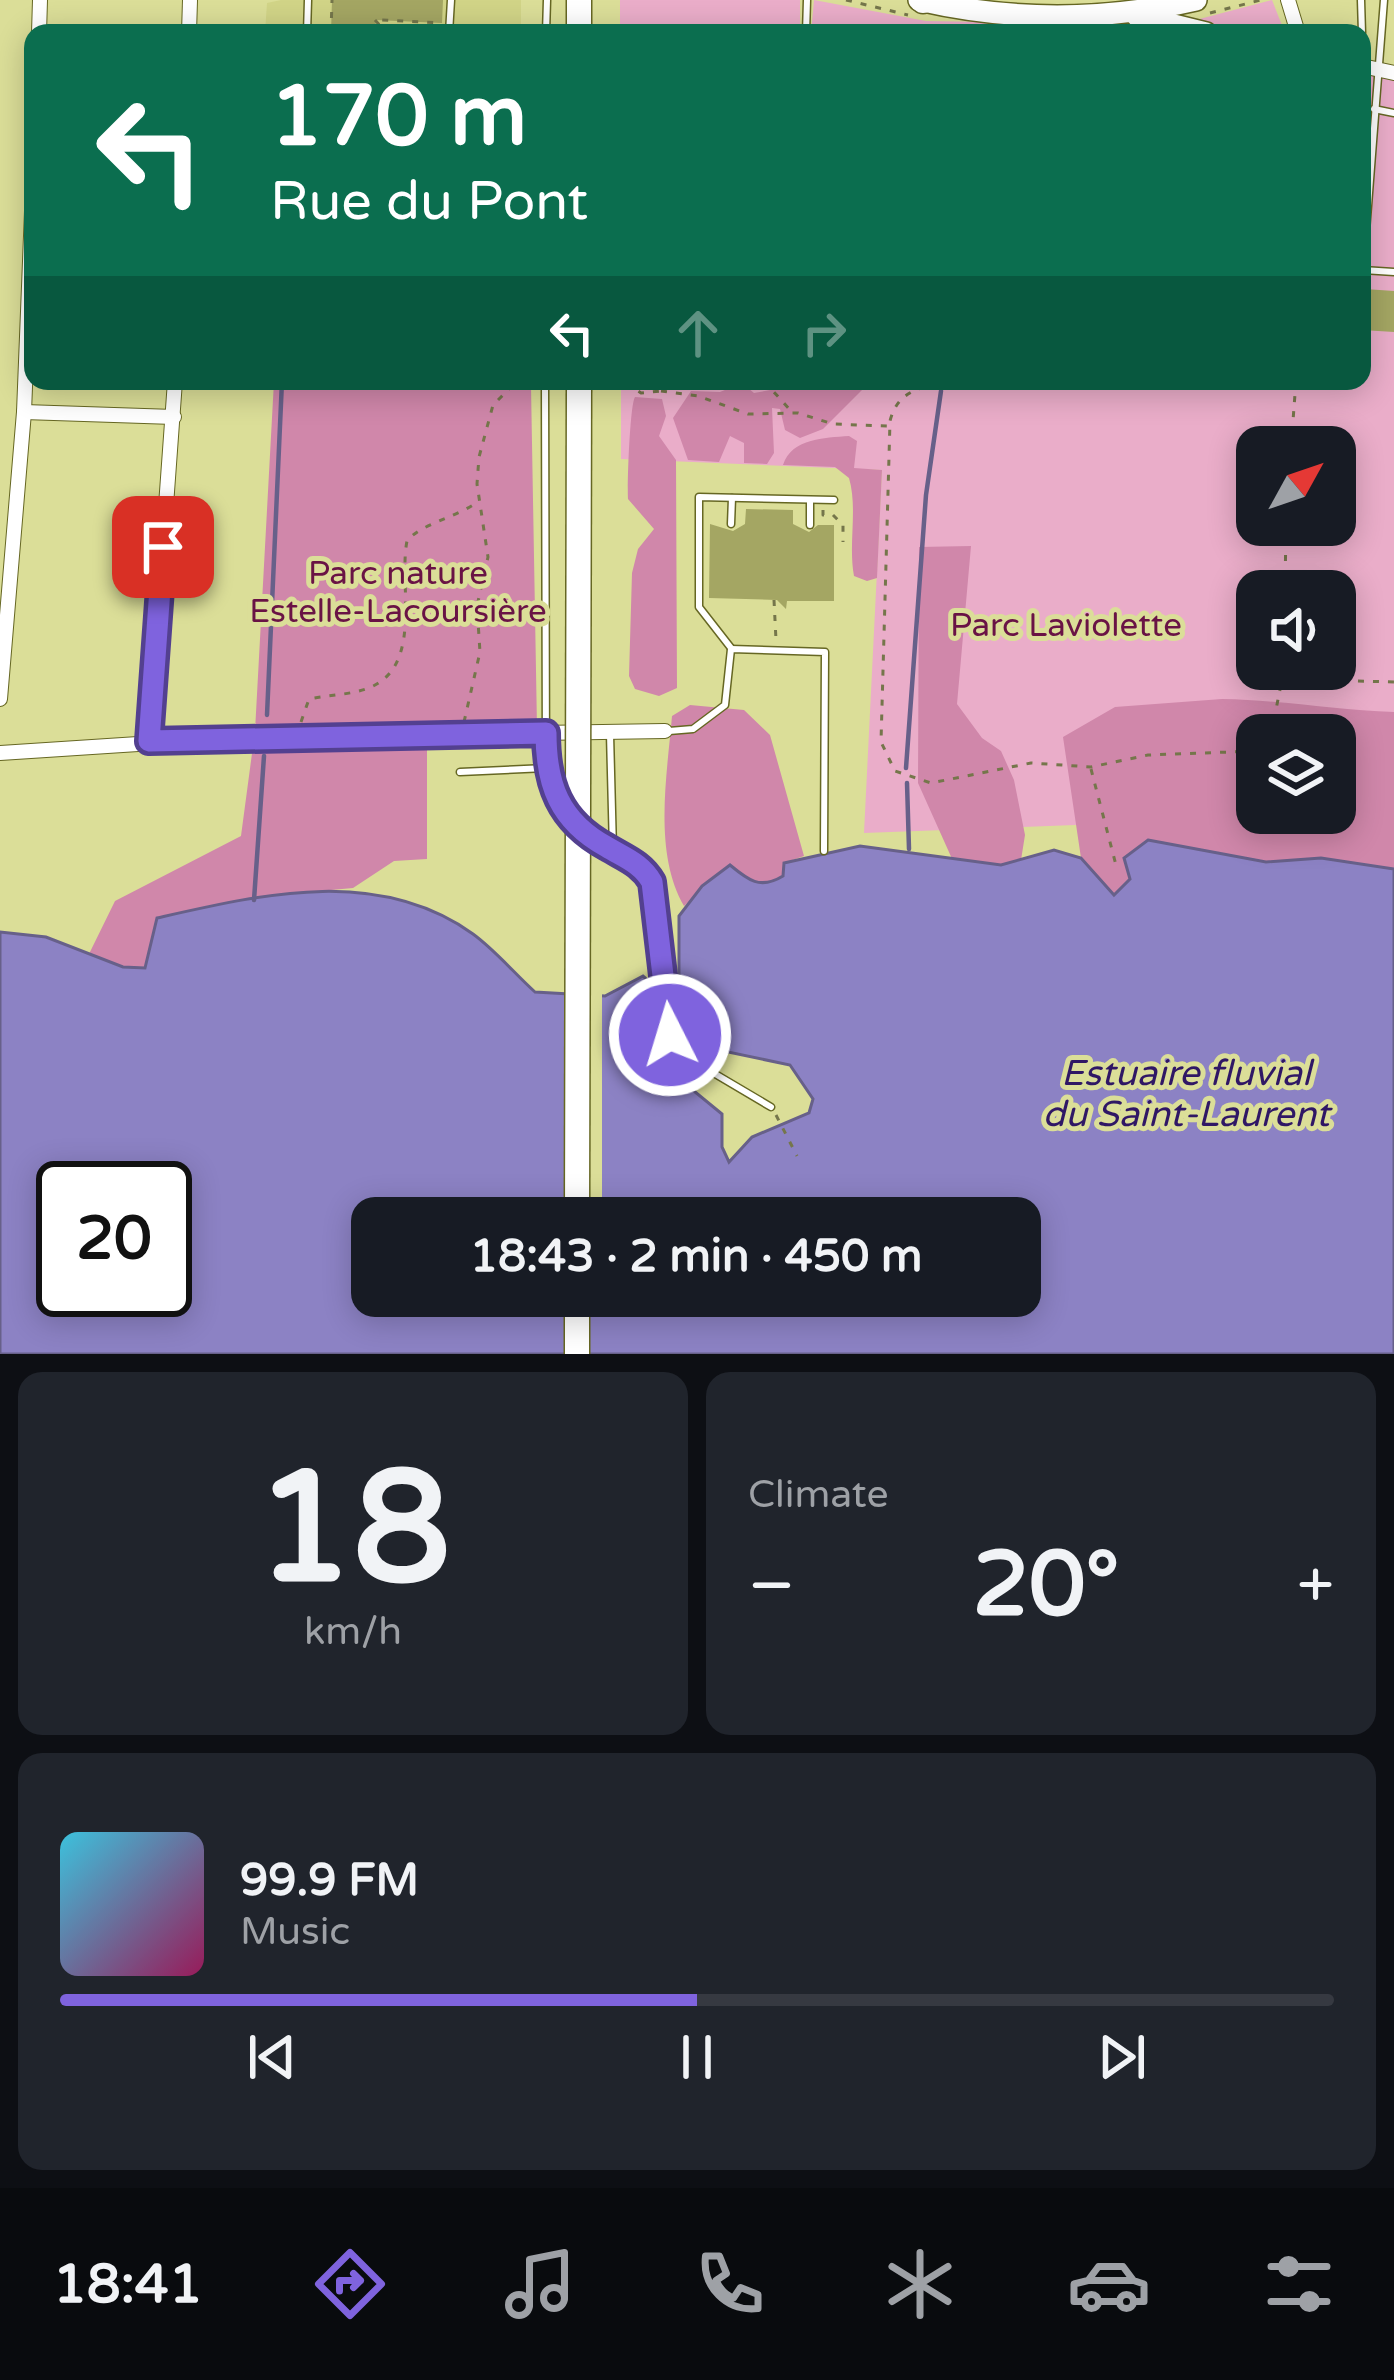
<!DOCTYPE html>
<html lang="en">
<head>
<meta charset="utf-8">
<style>
	body { margin:0; font-family:"Varela Round",sans-serif; background:#20242c; color:#f1f3f6; height:100vh; display:flex; flex-direction:column; font-size:45px; white-space:nowrap }
	* { box-sizing:border-box; margin:0 }
	p { font-size:39px; color:#9ea1a6 }
	.icon { flex:none; width:66px; height:66px; fill:none; stroke:currentColor; stroke-width:2; stroke-linecap:round; stroke-linejoin:round }
	.map { position:relative; height:1354px; overflow:hidden }
	.side { display:flex; flex-direction:column; gap:18px; padding:18px; background:#0d0f14; flex:1 }
	.side>* { flex:none }
	.guide { position:absolute; left:24px; top:24px; width:1347px; height:366px; border-radius:24px; box-shadow:0 6px 30px #0003; background:#0b6e4f; color:#fff; overflow:hidden }
	.needle { width:78px; rotate:50deg }
	.tools { position:absolute; left:1236px; top:426px; display:grid; gap:24px }
	.tools a { display:grid; place-items:center; width:120px; height:120px; border-radius:24px; background:#171b24; box-shadow:0 6px 30px #0003; font-size:60px }
	.speed { position:absolute; left:36px; top:1161px; display:flex; gap:24px; font-size:60px; font-weight:700; text-align:center }
	.speed>* { display:grid; place-content:center; width:156px; height:156px; border-radius:50%; background:#171b24; box-shadow:0 6px 30px #0003; line-height:1 }
	.speed .limit { border:6px solid #111; border-radius:18px; background:#fff; color:#111 }
	.pin { position:absolute; display:grid; place-items:center; width:102px; height:102px; color:#fff; margin:-51px; border-radius:24px; box-shadow:0 6px 18px #0006 }
	.me { position:absolute; width:132px; margin:-66px; rotate:355deg; stroke-linejoin:round; filter:drop-shadow(0 0 9px #0008) }
	.turn { display:flex; align-items:center; gap:42px; height:252px; padding:0 48px; font-size:54px }
	.turn .icon { width:156px; height:156px; stroke-width:2.5 }
	.turn b { display:block; font-size:84px; line-height:102px }
	.lanes { display:flex; align-items:center; height:114px; padding:0 48px; background:#0003; justify-content:center; gap:60px; direction:ltr }
	.lanes .off { opacity:.35 }
	.big { font-size:90px; font-weight:800; line-height:1.1 }
	.side .card { flex:1; display:flex; flex-direction:column; justify-content:center; gap:18px; min-width:0; padding:0 42px; border-radius:24px; background:#20242c }
	.side .dial { align-items:center; gap:0 }
	.dial b { font-size:156px; line-height:1 }
	.song { display:flex; align-items:center; gap:36px }
	.cover { width:144px; height:144px; border-radius:18px; background:linear-gradient(135deg,hsl(190 70% 55%),hsl(330 70% 35%)) }
	.played { height:12px; border-radius:6px; background:linear-gradient(90deg,#7f63de 50%,#363941 50%) }
	.keys { display:flex; justify-content:space-around; direction:ltr }
	.heat { display:flex; justify-content:space-between; align-items:center; font-size:66px; direction:ltr }
	.side .tiles { flex:1; display:grid; gap:18px; grid-template-columns:1fr 1fr }
	.card:last-child { grid-column:span 2 }
	.trip { position:absolute; left:351px; top:1197px; width:690px; height:120px; border-radius:24px; background:#171b24; box-shadow:0 6px 30px #0003; font-weight:800; line-height:120px; text-align:center }
	.tab-bar { display:flex; height:192px; justify-content:space-around; align-items:center; background:#090b0e; color:#9ea1a6 }
	.tab-bar .icon { width:84px; height:84px }
	.tab-bar .current { color:#7f63de }
	.tab-bar b { font-size:54px; color:#f1f3f6 }
	.map>svg:first-child { display:block }
	.built { fill:#d1d487 }
	.green { fill:#eaadc9; fill-rule:evenodd }
	.forest { fill:#d087aa; fill-rule:evenodd }
	.water { fill:#8c82c4; stroke:#676089; stroke-width:3; fill-rule:evenodd }
	.pier { fill:#dbde98 }
	.lines { fill:none; stroke-linecap:round; stroke-linejoin:round }
	.stream { stroke:#676089; stroke-width:4.5 }
	.building { fill:#a4a663 }
	.service-casing { stroke:#666723; stroke-width:9 }
	.minor-casing { stroke:#666723; stroke-width:16 }
	.primary-casing { stroke:#666723; stroke-width:24 }
	.motorway-casing { stroke:#666723; stroke-width:27 }
	.path { stroke:#75764b; stroke-width:3; stroke-dasharray:6 9; stroke-linecap:butt }
	.service { stroke:#fff; stroke-width:6 }
	.minor { stroke:#fff; stroke-width:14 }
	.primary { stroke:#fff; stroke-width:21 }
	.motorway { stroke:#fff; stroke-width:24 }
	.motorway-bridge-casing { stroke:#666723; stroke-width:27; stroke-linecap:butt }
	.motorway-bridge { stroke:#fff; stroke-width:24 }
	.route-casing { stroke:#534090; stroke-width:30 }
	.route { stroke:#7f63de; stroke-width:21 }
	.labels { text-anchor:middle; stroke-width:10; stroke-linejoin:round; paint-order:stroke }
	.park-label { font-size:33px; fill:#691345; stroke:#dbde98 }
	.water-label { font-size:36px; font-style:italic; fill:#2f1765; stroke:#dbde98 }
</style>
</head>
<body>
<div class="map">
<svg width="1394" height="1354" viewBox="0 0 1394 1354">
	<rect width="100%" height="100%" fill="#dbde98"/>
	<path class="built" d="M 281,0 L 521,0 L 521,33 L 265,33 L 267,3 Z"/>
	<g class="green">
		<rect x="620" y="0" width="180" height="33"/>
		<path d="M 814,0 L 926,21 L 1115,24 L 1160,33 L 811,33 Z"/>
		<path d="M 1272,0 L 1285,33 L 1240,33 L 1188,22 Z"/>
		<path d="M 1362,68 L 1394,76 L 1394,813 L 864,833 L 882,470 L 621,459 L 621,381 L 1362,381 ZM 1257,447 L 1335,447 L 1335,525 L 1257,525 ZM 1257,591 L 1335,591 L 1335,669 L 1257,669 ZM 1257,735 L 1335,735 L 1335,813 L 1257,813 Z"/>
	</g>
	<g class="forest">
		<path d="M 274,381 L 514,381 L 514,386 L 531,386 L 537,727 L 427,729 L 427,859 L 394,861 L 353,888 L 255,897 L 158,918 L 145,968 L 123,967 L 89,954 L 115,901 L 241,836 L 255,731 Z"/>
		<path d="M 781,381 L 859,381 L 864,388 L 823,429 L 800,438 L 785,430 L 780,409 L 772,408 L 774,453 L 767,464 L 744,463 L 744,443 L 730,436 L 719,462 L 688,460 L 673,418 L 691,391 L 720,392 L 742,383 L 754,393 L 781,388 Z"/>
		<path d="M 635,397 L 662,399 L 666,416 L 659,436 L 676,460 L 677,688 L 659,696 L 635,689 L 629,676 L 632,573 L 638,549 L 654,529 L 628,499 C 627,484 630,404 635,397 Z"/>
		<path d="M 849,436 L 857,441 L 854,468 L 882,470 L 877,578 L 867,581 L 854,576 C 848,544 858,509 849,478 L 835,467 L 783,465 C 792,438 824,438 849,436 Z"/>
		<path d="M 971,546 L 957,704 L 982,738 L 1001,751 L 1014,780 L 1025,835 L 1021,860 L 1002,865 L 953,861 L 918,783 L 919,547 Z"/>
		<path d="M 1222,699 C 1281,700 1336,710 1394,712 L 1394,869 L 1321,858 L 1266,863 L 1148,840 L 1130,868 L 1130,879 L 1114,896 L 1081,858 L 1063,737 L 1115,707 ZM 1257,735 L 1335,735 L 1335,813 L 1257,813 Z"/>
		<path d="M 690,705 L 744,710 L 770,735 L 804,856 L 784,863 L 783,876 C 760,890 748,880 729,865 L 684,906 C 653,852 667,776 672,716 Z"/>
	</g>
	<path class="water" d="M 1148,840 L 1266,862 L 1321,858 L 1394,869 L 1394,1354 L 0,1354 L 0,932 L 46,937 L 123,967 L 145,968 L 157,918 C 263,894 378,866 473,934 C 495,950 515,974 535,992 L 605,996 L 643,976 L 650,982 L 645,1018 L 650,1055 L 722,1114 L 722,1147 L 729,1162 L 752,1137 L 809,1113 L 813,1099 L 790,1065 L 704,1047 L 679,1001 L 679,916 L 702,886 L 730,865 C 748,880 760,890 783,876 L 784,863 L 860,846 L 1001,865 L 1054,850 L 1081,858 L 1114,895 L 1130,879 L 1124,858 ZM 63,1188 L 165,1188 L 165,1290 L 63,1290 ZM 372,1218 L 1020,1218 L 1020,1296 L 372,1296 Z"/>
	<path class="pier" d="M 569,988 L 602,990 L 602,1218 L 569,1218 Z"/>
	<g class="lines">
		<g class="stream">
			<path d="M 267,715 L 282,381"/>
			<path d="M 906,768 L 926,495 L 941,391"/>
			<path d="M 907,783 L 909,849"/>
			<path d="M 254,900 L 264,756"/>
		</g>
	</g>
	<g class="building">
		<path d="M 332,0 L 443,0 L 442,23 L 376,20 L 375,33 L 331,33 Z"/>
		<path d="M 1365,289 L 1394,291 L 1394,332 L 1362,330 Z"/>
		<path d="M 746,509 L 793,510 L 793,524 L 809,532 L 818,525 L 834,525 L 834,601 L 787,601 L 786,609 L 777,600 L 709,598 L 710,524 L 733,531 L 745,524 Z"/>
	</g>
	<g class="lines">
		<g class="service-casing">
			<g id="service">
				<path d="M 1361,0 L 1362,33"/>
				<path d="M 1384,0 L 1363,270 L 1394,272"/>
				<path d="M 307,33 L 308,0"/>
				<path d="M 449,33 L 451,0"/>
				<path d="M 546,33 L 547,0"/>
				<path d="M 806,33 L 807,0"/>
				<path d="M 1374,109 L 1394,113"/>
				<path d="M 545,381 L 546,768 L 571,821"/>
				<path d="M 731,524 L 732,498"/>
				<path d="M 810,525 L 810,500"/>
				<path d="M 731,648 L 699,607 L 699,497 L 834,500"/>
				<path d="M 669,731 L 693,729 L 725,705 L 731,649 L 825,652 L 824,851"/>
				<path d="M 610,734 L 613,850"/>
				<path d="M 460,772 L 546,768"/>
				<path d="M 586,833 L 639,865 L 652,882 L 673,1040 L 700,1065 L 771,1107"/>
			</g>
		</g>
		<g class="minor-casing">
			<g id="minor">
				<path d="M 1288,0 L 1298,33"/>
				<path d="M 39,33 L 40,0"/>
				<path d="M 189,33 L 190,0"/>
				<path d="M 1362,66 L 1394,73"/>
				<path d="M 24,412 L 174,417"/>
				<path d="M 0,699 L 24,412 L 33,186"/>
				<path d="M 149,741 L 175,381"/>
				<path d="M 0,753 L 230,738 L 665,731"/>
			</g>
		</g>
		<g class="primary-casing">
			<g id="primary">
				<path d="M 919,0 C 1010,21 1104,21 1196,0"/>
				<path d="M 1137,16 L 1206,33"/>
			</g>
		</g>
		<g class="motorway-casing">
			<g id="motorway">
				<path d="M 923,1 L 923,0"/>
				<path d="M 579,33 L 579,0"/>
				<path d="M 577,1354 L 577,1296"/>
			</g>
		</g>
		<g class="path">
			<path d="M 846,0 L 908,15"/>
			<path d="M 1210,13 L 1261,0"/>
			<path d="M 375,20 L 387,33"/>
			<path d="M 331,33 L 332,0"/>
			<path d="M 375,33 L 382,20 L 442,23"/>
			<path d="M 596,381 L 632,381"/>
			<path d="M 764,381 L 791,411"/>
			<path d="M 954,381 C 926,386 898,388 890,421 L 881,742 L 895,771 L 931,783 L 1031,763 L 1091,767 L 1148,755 L 1257,751"/>
			<path d="M 626,383 L 641,393 L 661,391 L 649,381"/>
			<path d="M 661,391 L 698,396 L 748,414 L 798,413 L 833,424 L 887,426"/>
			<path d="M 1291,447 L 1296,381"/>
			<path d="M 823,510 L 823,515 L 833,515 L 843,525 L 843,542"/>
			<path d="M 1285,591 L 1286,525"/>
			<path d="M 774,600 L 776,640"/>
			<path d="M 1283,679 L 1394,682"/>
			<path d="M 301,722 L 309,699 C 328,695 348,695 366,689 C 425,669 398,585 407,541 C 420,524 456,518 479,501"/>
			<path d="M 464,722 L 480,652 L 477,606 L 488,557 L 477,484 L 479,457 L 493,405 L 517,381"/>
			<path d="M 1271,735 L 1284,669"/>
			<path d="M 1091,769 L 1117,869"/>
			<path d="M 776,1115 L 797,1156"/>
		</g>
		<use href="#service" class="service"/>
		<use href="#minor" class="minor"/>
		<use href="#primary" class="primary"/>
		<use href="#motorway" class="motorway"/>
		<g class="motorway-bridge-casing">
			<path id="motorway-bridge" d="M 577,1218 L 579,381"/>
		</g>
		<use href="#motorway-bridge" class="motorway-bridge"/>
	</g>
	<g class="lines">
		<g class="route-casing">
			<path id="route" d="M 163,547 L 149,741 L 546,733 C 546,784 559,821 607,847 C 625,858 641,863 652,882 L 670,1035"/>
		</g>
		<use href="#route" class="route"/>
	</g>
	<g class="labels">
		<g class="park-label">
			<text x="398" y="584">Parc nature<tspan x="398" dy="38">Estelle-Lacoursière</tspan></text>
			<text x="1066" y="636">Parc Laviolette</text>
		</g>
		<g class="water-label">
			<text x="1186" y="1085">Estuaire fluvial<tspan x="1186" dy="41">du Saint-Laurent</tspan></text>
		</g>
	</g>
</svg>
<div class="tools">
<a><svg class="needle" viewBox="-14 -14 28 28"><path d="M0-13l5 13h-10z" fill="#e53935"/><path d="M0 13l5-13h-10z" fill="#9ea1a6"/></svg></a>
<a><svg class="icon" aria-label="sound" viewBox="0 0 24 24"><path d="M4 9h4l5-4v14l-5-4H4zM17 9q2 3 0 6"/></svg></a>
<a><svg class="icon" aria-label="layers" viewBox="0 0 24 24"><path d="M12 4l9 5-9 5-9-5zM3 14l9 5 9-5"/></svg></a>
</div>
<div class="speed"><div class="limit">20</div></div>
<div class="pin" style="left:163px;top:547px;background:#d93025"><svg class="icon" aria-label="arrive" viewBox="0 0 24 24"><path d="M6 21V4h12l-3 4 3 4H6"/></svg></div>
<svg class="me" style="left:670px;top:1035px" viewBox="-20 -20 40 40"><circle r="17" fill="#7f63de" stroke="#fff" stroke-width="3"/><path d="M0-11L8 9 0 5-8 9z" fill="#fff"/></svg>
<div class="trip">18:43 · 2 min · 450 m</div>
<div class="guide">
<div class="turn"><svg class="icon" aria-label="left" viewBox="0 0 24 24"><path d="M17 20v-9H6M10 6l-5 5 5 5"/></svg><div><b>170 m</b>Rue du Pont</div></div>
<div class="lanes"><svg class="icon" aria-label="left" viewBox="0 0 24 24"><path d="M17 20v-9H6M10 6l-5 5 5 5"/></svg><svg class="icon off" aria-label="ahead" viewBox="0 0 24 24"><path d="M12 20V5M6 11l6-6 6 6"/></svg><svg class="icon off" aria-label="right" viewBox="0 0 24 24"><path d="M7 20v-9h11M14 6l5 5-5 5"/></svg></div>
</div>
</div>
<section class="side">
<div class="tiles">
<div class="card dial"><b>18</b><p>km/h</p></div>
<div class="card"><p>Climate</p>
<div class="heat"><a>−</a><b class="big">20°</b><a>+</a></div>
</div>
<div class="card">
<div class="song"><i class="cover"></i><div><b>99.9 FM</b><p>Music</p></div></div>
<div class="played"></div>
<div class="keys"><svg class="icon" aria-label="previous" viewBox="0 0 24 24"><path d="M18 5L8 12l10 7zM5 5v14"/></svg><svg class="icon" aria-label="pause" viewBox="0 0 24 24"><path d="M8 5v14M16 5v14"/></svg><svg class="icon" aria-label="next" viewBox="0 0 24 24"><path d="M6 5l10 7-10 7zM19 5v14"/></svg></div>
</div>
</div>
</section>
<nav class="tab-bar">
<b>18:41</b>
<svg class="icon current" aria-label="directions" viewBox="0 0 24 24"><path d="M12 3l9 9-9 9-9-9zM9 14v-3h6M13 9l2 2-2 2"/></svg>
<svg class="icon" aria-label="music" viewBox="0 0 24 24"><path d="M9 18V5l10-2v13"/><circle cx="6" cy="18" r="3"/><circle cx="16" cy="16" r="3"/></svg>
<svg class="icon" aria-label="phone" viewBox="0 0 24 24"><path d="M5 4h4l2 5-3 2q2 4 5 5l2-3 5 2v4C11 20 4 13 5 4z"/></svg>
<svg class="icon" aria-label="climate" viewBox="0 0 24 24"><path d="M12 3v18M4 7l16 10M4 17L20 7"/></svg>
<svg class="icon" aria-label="car" viewBox="0 0 24 24"><path d="M5 17H2v-5l4-1 3-4h7l3 4 3 1v5h-3M9 17h6M6 11h13"/><circle cx="7" cy="17" r="2"/><circle cx="17" cy="17" r="2"/></svg>
<svg class="icon" aria-label="filters" viewBox="0 0 24 24"><path d="M4 7h16M4 17h16"/><circle cx="9" cy="7" r="2"/><circle cx="15" cy="17" r="2"/></svg>
</nav>
</body>
</html>
